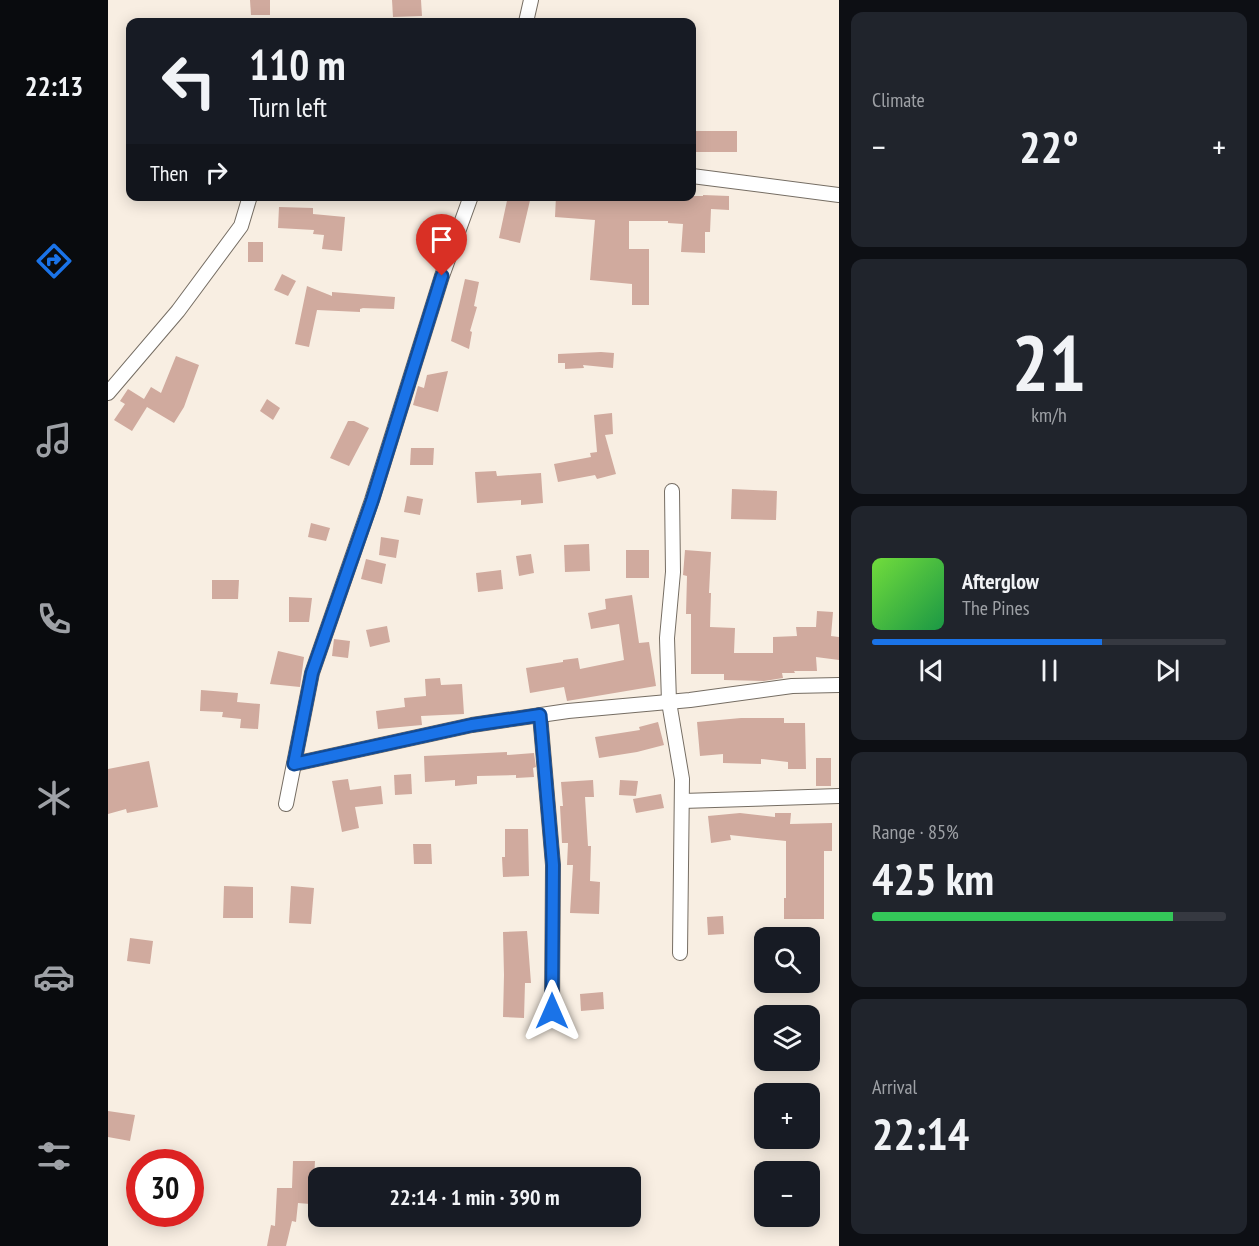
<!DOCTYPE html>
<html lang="en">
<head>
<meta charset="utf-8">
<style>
	body { margin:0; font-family:"PT Sans Narrow",sans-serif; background:#20242c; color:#f1f3f6; height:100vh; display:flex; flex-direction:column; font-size:22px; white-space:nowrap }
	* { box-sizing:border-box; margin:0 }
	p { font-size:20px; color:#9ea1a6 }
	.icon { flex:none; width:33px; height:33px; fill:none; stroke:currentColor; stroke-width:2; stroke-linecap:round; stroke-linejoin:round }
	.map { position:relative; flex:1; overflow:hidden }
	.side { display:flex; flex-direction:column; gap:12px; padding:12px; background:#0d0f14; width:420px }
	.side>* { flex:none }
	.top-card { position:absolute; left:18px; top:18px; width:570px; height:183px; border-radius:12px; box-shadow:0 3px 15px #0003; background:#171b24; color:#f1f3f6; overflow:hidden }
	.fabs { position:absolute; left:646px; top:927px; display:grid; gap:12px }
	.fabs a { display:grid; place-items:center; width:66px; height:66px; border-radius:12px; background:#171b24; box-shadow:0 3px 15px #0003; font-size:30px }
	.speed { position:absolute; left:18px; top:1149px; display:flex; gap:12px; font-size:30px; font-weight:700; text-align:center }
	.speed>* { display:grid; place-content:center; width:78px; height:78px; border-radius:50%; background:#171b24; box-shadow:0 3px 15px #0003; line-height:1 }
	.speed .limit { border:9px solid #d22; background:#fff; color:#111 }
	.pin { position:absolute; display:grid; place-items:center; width:51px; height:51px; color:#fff; margin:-62px -26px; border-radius:50% 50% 50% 0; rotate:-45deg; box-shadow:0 0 6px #0007 }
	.pin .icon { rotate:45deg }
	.me { position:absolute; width:66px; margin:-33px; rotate:0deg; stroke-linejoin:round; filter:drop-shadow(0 0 4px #0008) }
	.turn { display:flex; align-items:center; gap:21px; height:126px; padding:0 24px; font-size:27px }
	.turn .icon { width:78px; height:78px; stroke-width:2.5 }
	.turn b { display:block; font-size:42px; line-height:51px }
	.then { display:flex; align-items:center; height:57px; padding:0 24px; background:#0003; gap:12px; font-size:22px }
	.big { font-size:45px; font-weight:700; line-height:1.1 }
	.side .widget { flex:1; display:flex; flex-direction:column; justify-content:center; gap:9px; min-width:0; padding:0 21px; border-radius:12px; background:#20242c }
	.side .dial { align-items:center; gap:0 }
	.dial b { font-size:78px; line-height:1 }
	.song { display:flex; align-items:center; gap:18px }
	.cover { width:72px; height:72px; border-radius:9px; background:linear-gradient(135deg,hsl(100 70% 55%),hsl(140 70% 35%)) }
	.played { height:6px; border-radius:3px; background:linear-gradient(90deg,#1a73e8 65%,#363941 65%) }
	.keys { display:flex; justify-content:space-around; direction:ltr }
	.heat { display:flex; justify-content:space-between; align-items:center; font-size:33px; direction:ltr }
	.charge { height:9px; border-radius:4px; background:linear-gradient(90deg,#34c759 85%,#363941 0) }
	.trip { position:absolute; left:200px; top:1167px; width:333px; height:60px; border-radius:12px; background:#171b24; box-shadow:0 3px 15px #0003; font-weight:700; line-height:60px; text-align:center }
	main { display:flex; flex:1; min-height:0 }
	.menu { display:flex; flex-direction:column; width:108px; justify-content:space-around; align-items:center; background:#090b0e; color:#9ea1a6 }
	.menu .icon { width:42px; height:42px }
	.menu .current { color:#1a73e8 }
	.menu b { font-size:27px; color:#f1f3f6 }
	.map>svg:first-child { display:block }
	.building { fill:#d0aa9e }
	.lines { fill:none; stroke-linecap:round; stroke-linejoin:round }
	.minor-casing { stroke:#756d63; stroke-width:16 }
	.minor { stroke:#fff; stroke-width:14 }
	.route-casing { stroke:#114b97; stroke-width:15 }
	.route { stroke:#1a73e8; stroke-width:10 }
</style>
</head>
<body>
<main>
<nav class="menu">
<b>22:13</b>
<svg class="icon current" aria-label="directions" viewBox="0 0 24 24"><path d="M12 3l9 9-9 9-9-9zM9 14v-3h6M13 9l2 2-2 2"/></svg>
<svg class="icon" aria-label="music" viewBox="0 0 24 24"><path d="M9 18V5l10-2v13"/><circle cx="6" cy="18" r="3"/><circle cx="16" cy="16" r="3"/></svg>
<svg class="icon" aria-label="phone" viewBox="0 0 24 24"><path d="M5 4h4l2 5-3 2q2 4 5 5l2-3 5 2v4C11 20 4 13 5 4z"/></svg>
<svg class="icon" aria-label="climate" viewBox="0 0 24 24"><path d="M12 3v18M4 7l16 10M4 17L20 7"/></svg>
<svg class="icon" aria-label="car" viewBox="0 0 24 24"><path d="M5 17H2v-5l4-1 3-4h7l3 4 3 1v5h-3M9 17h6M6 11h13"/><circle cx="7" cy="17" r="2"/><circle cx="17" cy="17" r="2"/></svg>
<svg class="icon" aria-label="filters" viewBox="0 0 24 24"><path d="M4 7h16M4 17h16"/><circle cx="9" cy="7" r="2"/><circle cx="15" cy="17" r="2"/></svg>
</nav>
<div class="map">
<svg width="731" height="1246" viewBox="0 0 731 1246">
	<rect width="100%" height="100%" fill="#f8eee2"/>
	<g class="building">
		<path d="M 142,0 L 162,0 L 162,15 L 143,15 Z"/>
		<path d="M 284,0 L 313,0 L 314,16 L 285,17 Z"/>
		<rect x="584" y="131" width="45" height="21"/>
		<path d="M 595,195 L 621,196 L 621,210 L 603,209 L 602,232 L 597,232 L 597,253 L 573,252 L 575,224 L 560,223 L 560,221 L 521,221 L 521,249 L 541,249 L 541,305 L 524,305 L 524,284 L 482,280 L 487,220 L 447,217 L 448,196 L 470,196 L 470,199 L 506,201 L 506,196 L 595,196 Z"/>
		<path d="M 400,196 L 423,196 L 412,243 L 391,238 Z"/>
		<path d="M 171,207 L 205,208 L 205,214 L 237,217 L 234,251 L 214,249 L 216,235 L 205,234 L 206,230 L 170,228 Z"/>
		<rect x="140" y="242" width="15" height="20"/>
		<path d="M 174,274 L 188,281 L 180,296 L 166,290 Z"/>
		<path d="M 357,279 L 371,282 L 366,306 L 369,307 L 362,331 L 364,332 L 361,349 L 343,341 Z"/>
		<path d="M 199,286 L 224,296 L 224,292 L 287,297 L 286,309 L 252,308 L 255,309 L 252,309 L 252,312 L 209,310 L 201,347 L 187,344 Z"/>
		<path d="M 493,352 L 506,353 L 505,368 L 475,365 L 476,368 L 457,369 L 457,363 L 450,363 L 450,354 Z"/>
		<path d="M 68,356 L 91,365 L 76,407 L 66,423 L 39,407 L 24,431 L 6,420 L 17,404 L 12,401 L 20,389 L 36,399 L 43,387 L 53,393 Z"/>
		<path d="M 340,371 L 330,412 L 305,405 L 310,386 L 316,388 L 319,375 Z"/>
		<path d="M 159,399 L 172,408 L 165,420 L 152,411 Z"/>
		<path d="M 504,413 L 505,434 L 497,435 L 508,474 L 489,479 L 487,475 L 450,482 L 446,464 L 483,457 L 482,453 L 489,452 L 486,415 Z"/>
		<path d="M 240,421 L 246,421 L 261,428 L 241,466 L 222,458 Z"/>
		<path d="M 303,448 L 326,448 L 325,465 L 302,465 Z"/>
		<path d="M 388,471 L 389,476 L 433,473 L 435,503 L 413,505 L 413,500 L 369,503 L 367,472 Z"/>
		<path d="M 624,489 L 669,491 L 668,520 L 623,519 Z"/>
		<path d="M 299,496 L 315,499 L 312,515 L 296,512 Z"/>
		<path d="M 203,523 L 222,528 L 218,541 L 200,537 Z"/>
		<path d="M 273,537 L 291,540 L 288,558 L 271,555 Z"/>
		<path d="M 481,544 L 482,571 L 457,572 L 456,545 Z"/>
		<rect x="518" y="550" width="23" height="28"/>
		<path d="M 577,550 L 603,552 L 601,593 L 603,593 L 602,627 L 627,628 L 626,653 L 665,653 L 665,637 L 689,636 L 688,627 L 708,627 L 709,611 L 725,612 L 723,636 L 731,637 L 731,660 L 708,657 L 709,671 L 686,671 L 687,673 L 674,673 L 675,678 L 656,681 L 616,680 L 616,674 L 583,674 L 583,614 L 578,614 L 579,576 L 575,575 Z"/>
		<path d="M 423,554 L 426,573 L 411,576 L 408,556 Z"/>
		<path d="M 258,559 L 278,564 L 274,584 L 253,579 Z"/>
		<path d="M 393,570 L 395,589 L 370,592 L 368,573 Z"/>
		<path d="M 104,580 L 131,580 L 130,599 L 104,599 Z"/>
		<path d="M 524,595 L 531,643 L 541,642 L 548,686 L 459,701 L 456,687 L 422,693 L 418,668 L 455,662 L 455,660 L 470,658 L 472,669 L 516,660 L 511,624 L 483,629 L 480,613 L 498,609 L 497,599 Z"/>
		<path d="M 181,597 L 204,598 L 201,622 L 181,622 Z"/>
		<path d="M 279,626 L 282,642 L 262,647 L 258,630 Z"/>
		<path d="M 226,639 L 242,641 L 240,658 L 224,656 Z"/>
		<path d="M 170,651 L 196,657 L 192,687 L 162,684 Z"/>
		<path d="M 332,678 L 333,685 L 354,684 L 356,714 L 313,716 L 314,725 L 270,729 L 268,711 L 297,707 L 296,698 L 318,696 L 317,679 Z"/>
		<path d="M 93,690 L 130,693 L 129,702 L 152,704 L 150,729 L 132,728 L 133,719 L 114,717 L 115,712 L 92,711 Z"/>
		<path d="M 633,718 L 676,718 L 676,723 L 697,723 L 698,769 L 680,769 L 680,762 L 653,759 L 653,764 L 615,763 L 615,754 L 592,756 L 589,722 Z"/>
		<path d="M 550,722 L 556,745 L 529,752 L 491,758 L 487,737 L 532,730 L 531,727 Z"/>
		<path d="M 399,752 L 399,755 L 426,753 L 428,767 L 425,768 L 426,777 L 408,778 L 408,775 L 369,776 L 369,784 L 347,786 L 347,780 L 317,782 L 316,756 Z"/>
		<rect x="708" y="758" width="15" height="28"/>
		<path d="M 41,761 L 50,807 L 19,813 L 18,809 L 0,814 L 0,769 Z"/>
		<path d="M 303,774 L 304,794 L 287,795 L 286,775 Z"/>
		<path d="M 240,779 L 242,790 L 273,786 L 275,804 L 247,807 L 251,828 L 234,832 L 224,781 Z"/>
		<path d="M 485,780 L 486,797 L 477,797 L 480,846 L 483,846 L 482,881 L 492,882 L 491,914 L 462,913 L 465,865 L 459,865 L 460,843 L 454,843 L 452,806 L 455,806 L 453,782 Z"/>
		<path d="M 512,780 L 530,781 L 528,796 L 511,795 Z"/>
		<path d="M 553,794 L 556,808 L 528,813 L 525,799 Z"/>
		<path d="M 632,813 L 667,817 L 667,813 L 683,813 L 682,824 L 724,823 L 724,851 L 716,851 L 716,919 L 676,919 L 676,898 L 678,898 L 678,841 L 622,835 L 623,840 L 603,843 L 600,816 Z"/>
		<path d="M 397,829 L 420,829 L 421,876 L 395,877 L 394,857 L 397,857 Z"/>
		<path d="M 305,844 L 323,844 L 324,864 L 306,864 Z"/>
		<path d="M 116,886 L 145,887 L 145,918 L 115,918 Z"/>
		<path d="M 183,886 L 206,888 L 203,924 L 181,923 Z"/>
		<path d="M 615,916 L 616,934 L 600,935 L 599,917 Z"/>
		<path d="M 419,931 L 423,983 L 417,983 L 416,1018 L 395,1017 L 396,975 L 395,932 Z"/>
		<path d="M 22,938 L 45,941 L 42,964 L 19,961 Z"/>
		<path d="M 495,992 L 496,1009 L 473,1011 L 472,994 Z"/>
		<path d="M 0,1111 L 27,1115 L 22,1141 L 0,1137 Z"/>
		<path d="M 185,1161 L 207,1161 L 206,1180 L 203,1180 L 202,1204 L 190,1203 L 188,1222 L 184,1221 L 178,1246 L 159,1246 L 163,1225 L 167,1226 L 169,1188 L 184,1188 Z"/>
	</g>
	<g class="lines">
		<g class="minor-casing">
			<g id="minor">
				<path d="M 418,22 L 423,0"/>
				<path d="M 584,176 L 731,195"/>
				<path d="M 0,393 L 70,311 L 133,226 L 142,196"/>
				<path d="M 564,491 L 565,572 L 559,638 L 561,702 L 574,779 L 572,953"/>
				<path d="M 432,715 L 445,865 L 444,1011"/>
				<path d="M 186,764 L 364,725 L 460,711 L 582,700 L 684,686 L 731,685"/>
				<path d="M 574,801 L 731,796"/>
				<path d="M 178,804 L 204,673 L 264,500 L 334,276 L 363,196"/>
			</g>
		</g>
		<use href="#minor" class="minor"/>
	</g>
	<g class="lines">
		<g class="route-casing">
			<path id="route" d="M 334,276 L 264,501 L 204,673 L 186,764 L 364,725 L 432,715 L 445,865 L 444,1011"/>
		</g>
		<use href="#route" class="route"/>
	</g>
</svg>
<div class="fabs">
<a><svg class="icon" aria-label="search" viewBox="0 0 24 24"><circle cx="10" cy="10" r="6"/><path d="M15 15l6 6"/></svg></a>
<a><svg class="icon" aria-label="layers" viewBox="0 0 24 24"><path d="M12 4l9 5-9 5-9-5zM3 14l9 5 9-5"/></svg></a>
<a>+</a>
<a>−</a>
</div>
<div class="speed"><div class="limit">30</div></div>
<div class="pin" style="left:334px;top:276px;background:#d93025"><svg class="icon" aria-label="arrive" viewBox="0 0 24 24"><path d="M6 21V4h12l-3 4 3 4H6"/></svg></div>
<svg class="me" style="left:444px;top:1011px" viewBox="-20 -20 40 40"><path d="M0-17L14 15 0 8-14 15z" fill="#1a73e8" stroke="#fff" stroke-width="4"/></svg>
<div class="trip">22:14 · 1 min · 390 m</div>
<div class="top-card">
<div class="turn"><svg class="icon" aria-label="left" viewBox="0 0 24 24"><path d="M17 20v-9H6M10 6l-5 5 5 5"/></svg><div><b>110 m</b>Turn left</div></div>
<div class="then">Then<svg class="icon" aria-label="right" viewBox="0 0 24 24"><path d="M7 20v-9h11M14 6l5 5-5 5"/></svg></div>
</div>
</div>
<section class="side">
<div class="widget"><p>Climate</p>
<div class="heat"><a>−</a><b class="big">22°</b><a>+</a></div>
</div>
<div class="widget dial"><b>21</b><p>km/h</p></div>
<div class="widget">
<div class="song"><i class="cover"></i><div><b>Afterglow</b><p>The Pines</p></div></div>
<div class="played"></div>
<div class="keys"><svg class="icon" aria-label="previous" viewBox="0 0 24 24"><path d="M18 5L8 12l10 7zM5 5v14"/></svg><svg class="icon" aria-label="pause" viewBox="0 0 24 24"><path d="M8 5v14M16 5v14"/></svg><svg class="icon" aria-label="next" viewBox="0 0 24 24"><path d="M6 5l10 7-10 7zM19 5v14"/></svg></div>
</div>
<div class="widget"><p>Range · 85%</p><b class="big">425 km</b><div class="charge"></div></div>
<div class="widget"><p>Arrival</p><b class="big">22:14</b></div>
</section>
</main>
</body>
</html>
